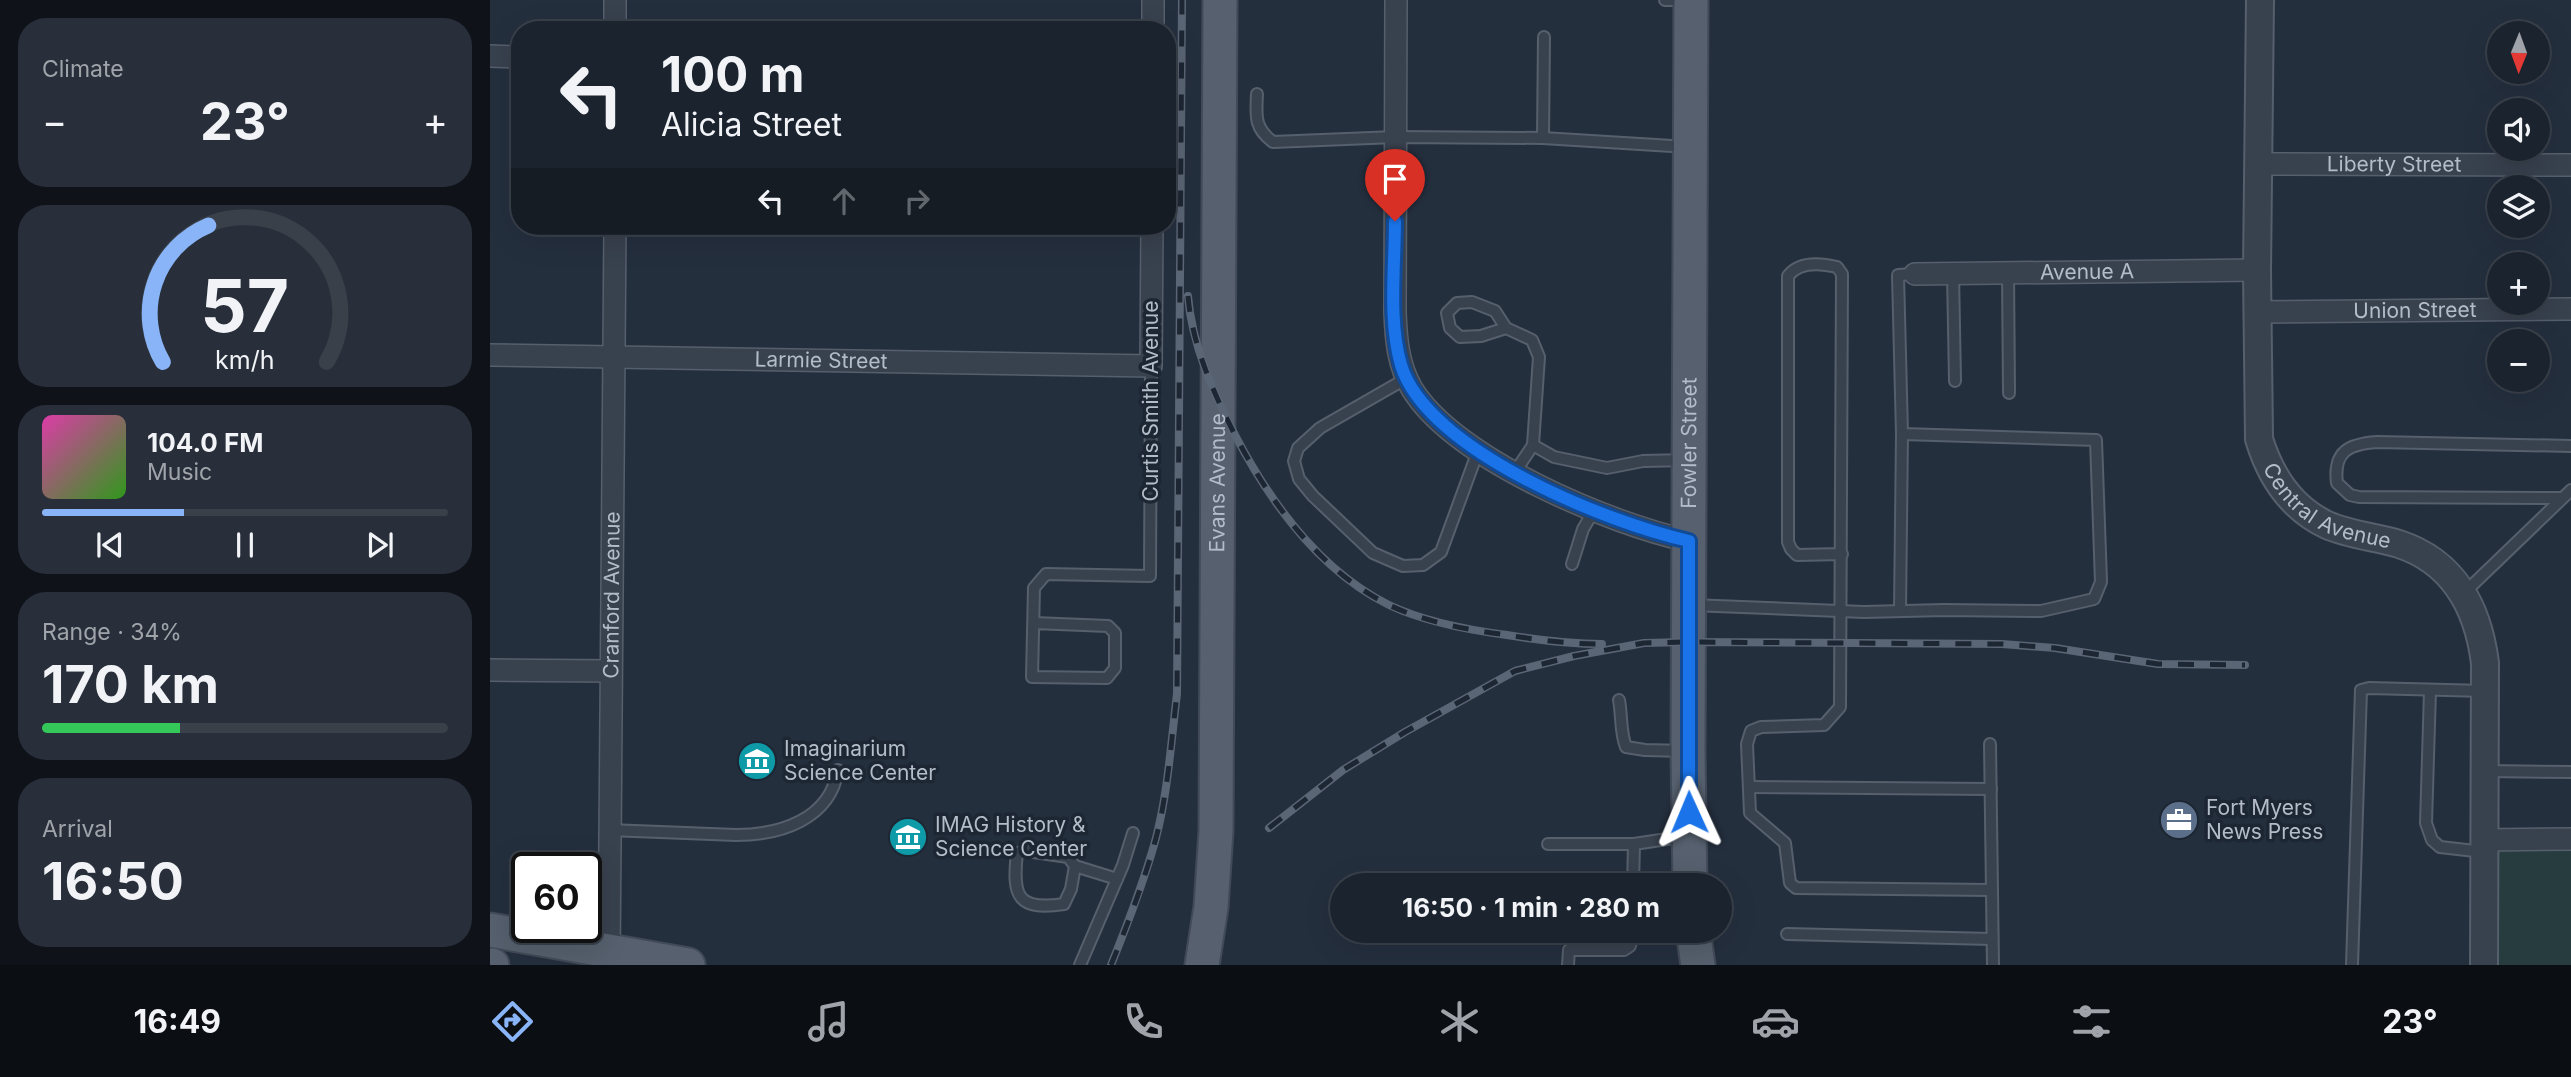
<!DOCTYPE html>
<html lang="en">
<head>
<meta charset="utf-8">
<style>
	body { margin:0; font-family:Inter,sans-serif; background:#282f3a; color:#f1f3f6; height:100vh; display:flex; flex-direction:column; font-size:26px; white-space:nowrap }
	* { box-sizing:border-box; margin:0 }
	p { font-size:23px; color:#a0a4aa }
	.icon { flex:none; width:38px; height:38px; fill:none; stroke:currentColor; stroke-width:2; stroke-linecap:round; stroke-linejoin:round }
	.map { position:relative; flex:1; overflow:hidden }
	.details { display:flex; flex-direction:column; gap:18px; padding:18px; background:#0f1319; width:490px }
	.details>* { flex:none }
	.top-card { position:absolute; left:21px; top:21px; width:665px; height:214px; border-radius:28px; box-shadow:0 7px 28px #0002,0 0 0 2px #39404a; background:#1b232e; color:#f1f3f6; overflow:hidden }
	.needle { width:46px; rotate:181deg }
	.controls { position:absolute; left:1997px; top:21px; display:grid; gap:14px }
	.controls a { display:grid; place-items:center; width:63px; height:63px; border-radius:50%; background:#1b232e; box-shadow:0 7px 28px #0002,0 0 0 2px #39404a; font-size:35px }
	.speed { position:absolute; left:21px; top:852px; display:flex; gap:14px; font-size:35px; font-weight:700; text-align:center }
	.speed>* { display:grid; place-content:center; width:91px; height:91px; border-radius:50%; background:#1b232e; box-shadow:0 7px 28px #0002,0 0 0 2px #39404a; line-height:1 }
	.speed .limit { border:4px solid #111; border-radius:10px; background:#fff; color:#111 }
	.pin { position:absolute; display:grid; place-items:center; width:60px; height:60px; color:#fff; margin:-72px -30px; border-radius:50% 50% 50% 0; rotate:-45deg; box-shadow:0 0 7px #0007 }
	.pin .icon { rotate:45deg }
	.me { position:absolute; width:77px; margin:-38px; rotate:359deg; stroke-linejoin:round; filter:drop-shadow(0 0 5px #0008) }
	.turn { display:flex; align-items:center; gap:24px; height:147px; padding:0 35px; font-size:32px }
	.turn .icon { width:91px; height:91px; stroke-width:2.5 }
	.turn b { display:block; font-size:49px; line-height:60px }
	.lanes { display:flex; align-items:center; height:66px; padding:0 35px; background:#0003; justify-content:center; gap:35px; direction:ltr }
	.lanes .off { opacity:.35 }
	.big { font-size:52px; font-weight:700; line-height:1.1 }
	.details .tile { flex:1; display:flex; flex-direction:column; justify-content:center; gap:10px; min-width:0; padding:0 24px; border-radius:28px; background:#282f3a }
	.details .dial { align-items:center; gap:0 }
	.dial svg { height:182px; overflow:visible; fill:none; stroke:#39404a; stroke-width:7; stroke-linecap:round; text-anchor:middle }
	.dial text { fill:#f1f3f6; stroke:none }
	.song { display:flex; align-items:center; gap:21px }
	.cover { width:84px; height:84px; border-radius:10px; background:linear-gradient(135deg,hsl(320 70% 55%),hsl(110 70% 35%)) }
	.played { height:7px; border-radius:4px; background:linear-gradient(90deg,#8ab4f8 35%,#39404a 35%) }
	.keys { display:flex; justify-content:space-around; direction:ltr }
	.heat { display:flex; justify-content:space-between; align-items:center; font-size:38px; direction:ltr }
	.charge { height:10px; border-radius:5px; background:linear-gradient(90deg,#34c759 34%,#39404a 0) }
	.trip { position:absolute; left:840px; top:873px; width:402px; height:70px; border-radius:35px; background:#1b232e; box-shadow:0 7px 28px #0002,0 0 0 2px #39404a; font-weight:700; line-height:70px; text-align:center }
	.tab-bar { display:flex; height:112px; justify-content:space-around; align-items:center; background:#0b0e12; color:#a0a4aa }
	.tab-bar .icon { width:49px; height:49px }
	.tab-bar .on { color:#8ab4f8 }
	.tab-bar b { font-size:32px; color:#f1f3f6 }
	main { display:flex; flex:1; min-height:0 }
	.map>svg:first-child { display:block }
	.green { fill:#263c3f }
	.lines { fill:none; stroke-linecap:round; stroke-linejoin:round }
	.service-casing { stroke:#565f6c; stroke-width:14 }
	.minor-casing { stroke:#565f6c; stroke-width:24 }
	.tertiary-casing { stroke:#565f6c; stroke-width:30 }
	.primary-casing { stroke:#414a57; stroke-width:37 }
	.service { stroke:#38414e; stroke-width:10 }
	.minor { stroke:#38414e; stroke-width:21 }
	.tertiary { stroke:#38414e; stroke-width:26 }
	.primary { stroke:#56606e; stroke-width:33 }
	.rail-casing { stroke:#5a6575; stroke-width:8 }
	.rail { stroke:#1d2633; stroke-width:5; stroke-dasharray:16; stroke-linecap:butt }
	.route-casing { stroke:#114b97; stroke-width:18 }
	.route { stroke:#1a73e8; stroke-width:12 }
	.labels { text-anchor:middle; stroke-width:7; stroke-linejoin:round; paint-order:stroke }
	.street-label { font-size:21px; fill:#b4bcc9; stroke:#1d2633 }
	.poi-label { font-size:21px; fill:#b4bcc9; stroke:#1d2633; text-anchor:start }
</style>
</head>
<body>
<main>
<section class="details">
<div class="tile"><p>Climate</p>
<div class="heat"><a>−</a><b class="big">23°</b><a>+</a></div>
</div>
<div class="tile dial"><svg viewBox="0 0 100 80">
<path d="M14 69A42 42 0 1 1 86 69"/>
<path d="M14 69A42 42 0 0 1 34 9" stroke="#8ab4f8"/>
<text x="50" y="56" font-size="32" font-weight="700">57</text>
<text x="50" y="72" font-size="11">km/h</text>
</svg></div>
<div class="tile">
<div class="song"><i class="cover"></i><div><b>104.0 FM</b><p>Music</p></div></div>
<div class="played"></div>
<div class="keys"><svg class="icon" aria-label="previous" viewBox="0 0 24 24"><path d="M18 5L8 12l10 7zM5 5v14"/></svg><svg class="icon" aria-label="pause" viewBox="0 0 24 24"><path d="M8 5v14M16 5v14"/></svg><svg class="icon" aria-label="next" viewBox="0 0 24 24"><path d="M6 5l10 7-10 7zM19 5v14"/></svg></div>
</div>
<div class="tile"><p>Range · 34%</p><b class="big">170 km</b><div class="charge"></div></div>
<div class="tile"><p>Arrival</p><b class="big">16:50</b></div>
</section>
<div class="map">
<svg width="2081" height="965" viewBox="0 0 2081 965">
	<rect width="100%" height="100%" fill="#242f3e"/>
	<path class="green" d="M 2081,839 L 2081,965 L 1994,965 L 1995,840 Z"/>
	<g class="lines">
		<g class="service-casing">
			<g id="service">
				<path d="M 1175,0 L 1199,0"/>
				<path d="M 767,94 C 766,116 764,128 783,142 L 905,137 L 1053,138 L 1198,147"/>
				<path d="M 1053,138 L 1054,37"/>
				<path d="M 1463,273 L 1465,381"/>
				<path d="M 1518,273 L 1519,393"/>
				<path d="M 1016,328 L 991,336 L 970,337 L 960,328 L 957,313 L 967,303 L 982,302 L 1005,311 L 1016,328 L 1042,340 L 1049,357 L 1043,445 L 1064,457 L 1117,468 L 1153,461 L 1197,460"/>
				<path d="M 917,378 L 830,428 L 808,448 L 804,461 L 809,479 L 823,496 L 883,553 L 913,566 L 933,565 L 951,552 L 988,451"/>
				<path d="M 1025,472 L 1043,445"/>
				<path d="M 2072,498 L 1869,497 L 1860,495 L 1847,483 C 1843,451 1859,444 1887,442 L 2081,446"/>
				<path d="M 1352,554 L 1307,555 L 1301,549 L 1298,542 L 1298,276 C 1309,261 1330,263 1347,267 L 1352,274 L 1350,707 L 1334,725 L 1271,727 L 1261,731 L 1257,744 L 1260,813 L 1295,843 L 1300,883 L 1306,888 L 1501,890"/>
				<path d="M 1082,564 L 1093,529 L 1105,509"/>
				<path d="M 1974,593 L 2081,490"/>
				<path d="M 1201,605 L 1374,612 L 1454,610 L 1551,611 L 1604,599 L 1611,582 L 1606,440 L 1412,434 L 1408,275 L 1425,274"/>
				<path d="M 1410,611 L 1412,434"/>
				<path d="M 544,623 L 618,626 L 625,633 L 625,668 L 617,678 L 542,677 L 544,588 L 556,574 L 660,576 L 661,366"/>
				<path d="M 1940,691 L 1936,823 L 1942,840 L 1950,847 L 1994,852"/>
				<path d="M 1129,700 C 1132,715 1130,733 1136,747 L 1155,750 L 1195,751"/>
				<path d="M 1500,744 L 1503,965"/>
				<path d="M 1996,771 L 2081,772"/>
				<path d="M 1259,787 L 1501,789"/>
				<path d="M 119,830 L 246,835 C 289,835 340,820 348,770"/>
				<path d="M 1058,844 L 1144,844"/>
				<path d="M 585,866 L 581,889 L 574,904 C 527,911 522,896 527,853 L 537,851 L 578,857 L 585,866 L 627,879"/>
				<path d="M 1143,886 L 1144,844 L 1197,836"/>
				<path d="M 1297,934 L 1502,939"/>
				<path d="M 590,965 L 633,865 L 643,833"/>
				<path d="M 1078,965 L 1079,950 L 1134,950 L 1140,946 L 1143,931"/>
				<path d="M 1862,965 L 1871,690 L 1879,688 L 1995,691"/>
			</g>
		</g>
		<g class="minor-casing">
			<g id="minor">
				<path d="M 125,0 L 125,30"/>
				<path d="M 906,0 L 905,312 C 906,339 908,365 922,389 C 965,459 1120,524 1199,541"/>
				<path d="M 663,30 L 663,0"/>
				<path d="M 0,56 L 30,57"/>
				<path id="s1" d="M 1769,164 L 2081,165"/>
				<path id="s2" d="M 1425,274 L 1767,270"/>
				<path id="s3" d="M 1767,312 L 2081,309"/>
				<path id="s4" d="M 0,355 L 661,366 L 662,226"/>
				<path d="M 0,670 L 121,671"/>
				<path d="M 1994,840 L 2081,839"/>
				<path id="s5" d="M 119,963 L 125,226"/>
			</g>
		</g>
		<g class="tertiary-casing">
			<g id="tertiary">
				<path id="s6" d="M 1770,0 L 1767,270 L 1769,439 C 1780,475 1801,508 1837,525 C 1860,535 1886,537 1909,544 C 1964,562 1988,608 1995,663 L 1994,965"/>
			</g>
		</g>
		<g class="primary-casing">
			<g id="primary">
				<path id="s7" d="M 1200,886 L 1198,751 L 1201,0"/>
				<path d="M 0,930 L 198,965"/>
				<path d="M 1203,931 L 1208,965"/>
				<path d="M 0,965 L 2,965"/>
				<path id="s8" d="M 712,965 L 721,907 L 726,831 L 730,0"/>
			</g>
		</g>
		<use href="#service" class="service"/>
		<use href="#minor" class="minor"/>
		<use href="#tertiary" class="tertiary"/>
		<use href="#primary" class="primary"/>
		<g class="rail-casing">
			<g id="rail">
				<path d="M 698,296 C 702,345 723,392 745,435 C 780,502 830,571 899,605 C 935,622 978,630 1017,635 C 1048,640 1080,644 1112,644"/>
				<path d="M 779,828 L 853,770 L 915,732 L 1025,671 L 1084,656 L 1154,643 L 1198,642 L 1512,644 L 1565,648 L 1668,664 L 1755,665"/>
				<path d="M 621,965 C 638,923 654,882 666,838 C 678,792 681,742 687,694 L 692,0"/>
			</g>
		</g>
		<use href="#rail" class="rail"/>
	</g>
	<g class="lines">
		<g class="route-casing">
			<path id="route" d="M 905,221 C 905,267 898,320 911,365 C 937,451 1118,523 1199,541 L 1199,812"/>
		</g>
		<use href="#route" class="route"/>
	</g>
	<defs>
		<g id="museum-disc" transform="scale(2.0125)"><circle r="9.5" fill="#0f9aa8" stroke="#1d2633"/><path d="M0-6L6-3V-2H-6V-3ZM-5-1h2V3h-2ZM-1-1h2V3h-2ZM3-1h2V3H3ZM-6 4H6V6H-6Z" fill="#fff"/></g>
		<g id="office-disc" transform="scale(2.0125)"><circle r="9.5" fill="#5c6f8a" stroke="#1d2633"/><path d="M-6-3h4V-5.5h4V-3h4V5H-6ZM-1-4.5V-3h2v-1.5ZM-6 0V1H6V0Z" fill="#fff"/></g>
	</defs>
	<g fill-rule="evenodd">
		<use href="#museum-disc" x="267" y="761"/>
		<use href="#office-disc" x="1689" y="820"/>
		<use href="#museum-disc" x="418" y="837"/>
	</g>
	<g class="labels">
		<g class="street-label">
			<text dy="7" stroke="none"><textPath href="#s1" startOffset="135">Liberty Street</textPath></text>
			<text dy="7" stroke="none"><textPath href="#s2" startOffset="172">Avenue A</textPath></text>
			<text dy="7" stroke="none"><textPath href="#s3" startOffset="158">Union Street</textPath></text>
			<text dy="7" stroke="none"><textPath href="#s4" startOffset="331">Larmie Street</textPath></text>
			<text transform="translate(661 401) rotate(-90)" y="7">Curtis Smith Avenue</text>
			<text dy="7" stroke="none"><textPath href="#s7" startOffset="443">Fowler Street</textPath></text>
			<text dy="7" stroke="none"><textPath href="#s8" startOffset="483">Evans Avenue</textPath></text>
			<text dy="7" stroke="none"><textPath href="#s6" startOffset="542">Central Avenue</textPath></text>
			<text dy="7" stroke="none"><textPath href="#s5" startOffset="368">Cranford Avenue</textPath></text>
		</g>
		<g class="poi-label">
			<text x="294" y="756">Imaginarium<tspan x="294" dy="24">Science Center</tspan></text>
			<text x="1716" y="815">Fort Myers<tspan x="1716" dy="24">News Press</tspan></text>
			<text x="445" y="832">IMAG History &amp;<tspan x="445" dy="24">Science Center</tspan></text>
		</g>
	</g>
</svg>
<div class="controls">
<a><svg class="needle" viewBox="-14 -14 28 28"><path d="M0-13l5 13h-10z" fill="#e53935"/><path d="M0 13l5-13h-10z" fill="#a0a4aa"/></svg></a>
<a><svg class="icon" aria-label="sound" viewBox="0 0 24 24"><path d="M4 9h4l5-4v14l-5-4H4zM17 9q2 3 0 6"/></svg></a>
<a><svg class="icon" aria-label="layers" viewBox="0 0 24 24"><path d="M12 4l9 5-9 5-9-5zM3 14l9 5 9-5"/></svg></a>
<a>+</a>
<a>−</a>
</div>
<div class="speed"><div class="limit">60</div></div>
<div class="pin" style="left:905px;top:221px;background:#d93025"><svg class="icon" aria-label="arrive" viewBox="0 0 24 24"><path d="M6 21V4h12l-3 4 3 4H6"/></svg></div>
<svg class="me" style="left:1199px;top:812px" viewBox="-20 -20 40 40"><path d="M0-17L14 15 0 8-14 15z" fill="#1a73e8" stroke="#fff" stroke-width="4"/></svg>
<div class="trip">16:50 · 1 min · 280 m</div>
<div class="top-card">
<div class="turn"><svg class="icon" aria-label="left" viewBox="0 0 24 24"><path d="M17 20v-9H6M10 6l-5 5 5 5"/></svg><div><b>100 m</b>Alicia Street</div></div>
<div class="lanes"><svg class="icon" aria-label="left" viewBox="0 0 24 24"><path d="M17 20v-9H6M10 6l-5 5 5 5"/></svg><svg class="icon off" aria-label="ahead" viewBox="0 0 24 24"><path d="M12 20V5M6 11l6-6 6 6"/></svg><svg class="icon off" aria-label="right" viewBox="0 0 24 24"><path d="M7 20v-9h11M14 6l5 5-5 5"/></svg></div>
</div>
</div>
</main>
<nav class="tab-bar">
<b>16:49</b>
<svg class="icon on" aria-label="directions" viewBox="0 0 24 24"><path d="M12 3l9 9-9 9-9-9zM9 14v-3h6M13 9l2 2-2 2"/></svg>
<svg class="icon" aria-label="music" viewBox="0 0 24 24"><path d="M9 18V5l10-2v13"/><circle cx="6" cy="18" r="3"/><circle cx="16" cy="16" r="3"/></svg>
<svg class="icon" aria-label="phone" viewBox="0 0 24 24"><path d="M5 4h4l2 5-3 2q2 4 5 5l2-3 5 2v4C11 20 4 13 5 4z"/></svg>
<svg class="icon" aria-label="climate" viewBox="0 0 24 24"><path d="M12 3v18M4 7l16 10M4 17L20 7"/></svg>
<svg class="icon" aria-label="car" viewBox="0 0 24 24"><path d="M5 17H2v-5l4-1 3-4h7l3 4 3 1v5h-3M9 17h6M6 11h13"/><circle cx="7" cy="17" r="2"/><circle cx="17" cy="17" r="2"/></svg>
<svg class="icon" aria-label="filters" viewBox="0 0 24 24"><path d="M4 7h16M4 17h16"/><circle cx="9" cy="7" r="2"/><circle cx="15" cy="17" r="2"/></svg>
<b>23°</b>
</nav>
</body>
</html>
